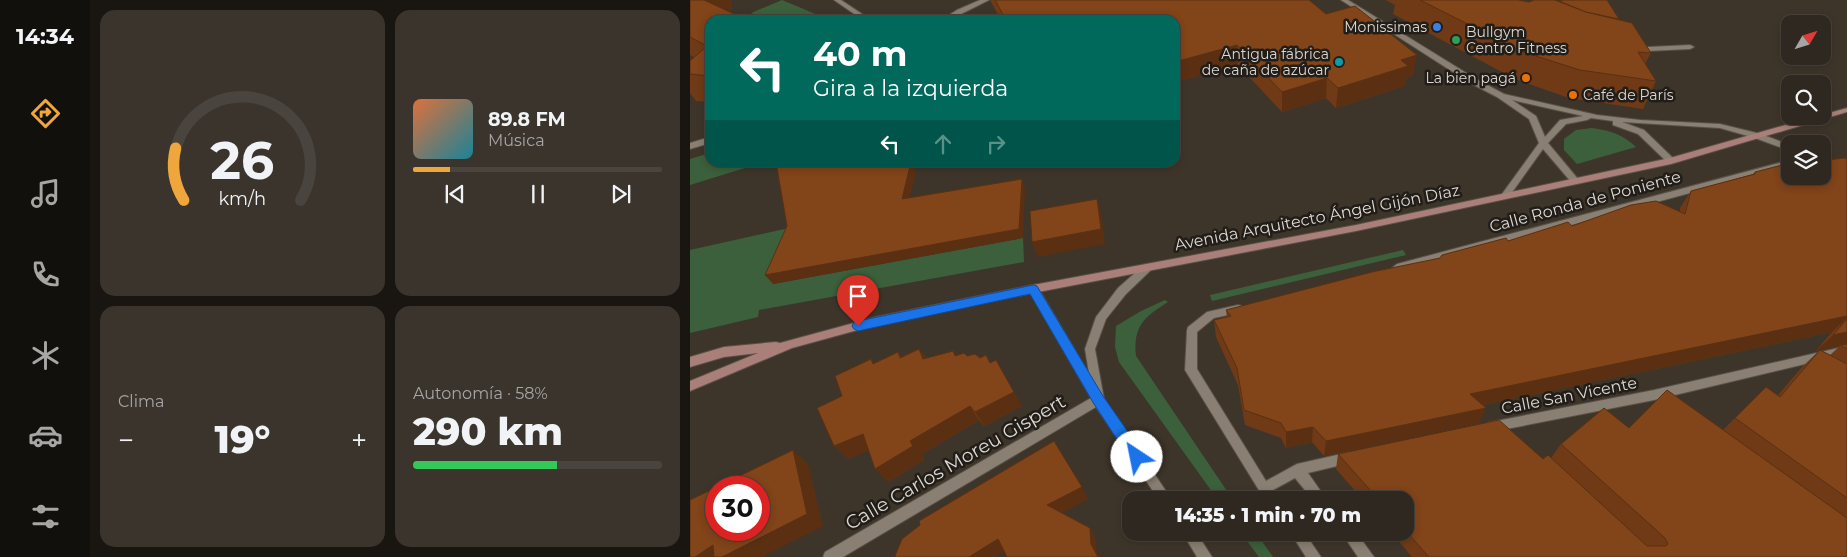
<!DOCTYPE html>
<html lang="es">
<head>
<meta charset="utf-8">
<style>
	body { margin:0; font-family:Montserrat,sans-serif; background:#3a342d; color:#f1f3f6; height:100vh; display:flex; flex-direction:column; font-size:19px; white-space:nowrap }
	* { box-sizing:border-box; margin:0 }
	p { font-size:16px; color:#a7a6a5 }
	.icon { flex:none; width:28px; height:28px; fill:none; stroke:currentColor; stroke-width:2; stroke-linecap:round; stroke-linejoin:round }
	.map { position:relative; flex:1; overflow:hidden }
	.side { display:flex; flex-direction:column; gap:10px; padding:10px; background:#191612; width:600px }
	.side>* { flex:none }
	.hud { position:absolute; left:15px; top:15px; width:475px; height:152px; border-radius:15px; box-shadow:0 2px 8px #0003,0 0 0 1px #49443e; background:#00695c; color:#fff; overflow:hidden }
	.needle { width:32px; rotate:51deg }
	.buttons { position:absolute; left:1091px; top:15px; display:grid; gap:10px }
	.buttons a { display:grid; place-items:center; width:50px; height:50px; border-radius:10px; background:#2e2820; box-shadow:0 2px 8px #0003,0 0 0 1px #49443e; font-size:25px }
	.speed { position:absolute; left:15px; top:476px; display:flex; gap:10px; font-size:25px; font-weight:700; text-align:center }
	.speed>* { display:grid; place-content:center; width:65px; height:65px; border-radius:50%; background:#2e2820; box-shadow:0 2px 8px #0003,0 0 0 1px #49443e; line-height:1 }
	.speed .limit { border:8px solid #d22; background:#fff; color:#111 }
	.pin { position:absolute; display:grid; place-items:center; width:42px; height:42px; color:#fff; margin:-51px -21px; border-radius:50% 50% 50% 0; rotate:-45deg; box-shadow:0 0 5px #0007 }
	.pin .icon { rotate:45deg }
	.me { position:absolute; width:55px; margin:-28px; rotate:326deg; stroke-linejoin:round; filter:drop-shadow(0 0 4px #0008) }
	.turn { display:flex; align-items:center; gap:18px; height:105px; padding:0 25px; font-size:22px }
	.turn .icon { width:65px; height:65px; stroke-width:2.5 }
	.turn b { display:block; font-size:35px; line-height:42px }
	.lanes { display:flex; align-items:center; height:48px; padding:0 25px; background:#0003; justify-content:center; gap:25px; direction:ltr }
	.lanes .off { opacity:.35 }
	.big { font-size:38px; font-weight:800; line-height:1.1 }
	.side .tile { flex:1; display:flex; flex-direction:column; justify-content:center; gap:8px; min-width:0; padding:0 18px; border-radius:15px; background:#3a342d }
	.side .dial { align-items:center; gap:0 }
	.dial svg { height:130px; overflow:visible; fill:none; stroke:#49443e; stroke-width:7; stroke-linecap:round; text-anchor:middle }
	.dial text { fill:#f1f3f6; stroke:none }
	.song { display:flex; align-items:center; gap:15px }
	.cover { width:60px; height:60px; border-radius:8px; background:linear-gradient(135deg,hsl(20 70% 55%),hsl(190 70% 35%)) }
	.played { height:5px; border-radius:2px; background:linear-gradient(90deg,#efa73d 15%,#49443e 15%) }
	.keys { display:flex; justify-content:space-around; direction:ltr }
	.heat { display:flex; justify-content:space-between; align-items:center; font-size:28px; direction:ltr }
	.charge { height:8px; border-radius:4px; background:linear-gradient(90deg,#34c759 58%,#49443e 0) }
	.side .tiles { flex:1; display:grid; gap:10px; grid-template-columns:repeat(2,1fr) }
	.trip { position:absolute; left:432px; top:491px; width:292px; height:50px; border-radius:15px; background:#2e2820; box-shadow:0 2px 8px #0003,0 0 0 1px #49443e; font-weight:800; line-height:50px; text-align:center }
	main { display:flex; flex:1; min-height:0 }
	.menu { display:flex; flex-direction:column; width:90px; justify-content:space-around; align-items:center; background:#12100d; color:#a7a6a5 }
	.menu .icon { width:35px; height:35px }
	.menu .current { color:#efa73d }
	.menu b { font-size:22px; color:#f1f3f6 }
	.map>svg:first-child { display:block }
	.green { fill:#3c603b }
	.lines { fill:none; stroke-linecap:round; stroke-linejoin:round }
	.lane-casing { stroke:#595147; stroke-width:2 }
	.street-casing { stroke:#595147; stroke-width:2 }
	.secondary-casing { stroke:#595147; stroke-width:2 }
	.lane { fill:#897f72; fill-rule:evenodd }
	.street { fill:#897f72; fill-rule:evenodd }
	.secondary { fill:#aa7f79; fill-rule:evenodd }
	.wall { fill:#703a16; fill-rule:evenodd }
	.shaded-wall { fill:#5b3012 }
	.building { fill:#824419; stroke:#5b3012; fill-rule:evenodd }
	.route { fill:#1a73e8; stroke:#114b97 }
	.shop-dot { fill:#3f7fe0; stroke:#211d18; stroke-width:2 }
	.leisure-dot { fill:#2e9e5b; stroke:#211d18; stroke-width:2 }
	.culture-dot { fill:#0f9aa8; stroke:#211d18; stroke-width:2 }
	.food-dot { fill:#e8710a; stroke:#211d18; stroke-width:2 }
	.labels { text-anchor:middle; stroke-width:5; stroke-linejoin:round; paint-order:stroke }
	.far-poi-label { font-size:14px; fill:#ded8d1; stroke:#211d18; text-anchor:end }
	.street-label { font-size:16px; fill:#ded8d1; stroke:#211d18 }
	.near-street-label { font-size:19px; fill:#ded8d1; stroke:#211d18 }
</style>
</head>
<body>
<main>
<nav class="menu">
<b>14:34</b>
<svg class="icon current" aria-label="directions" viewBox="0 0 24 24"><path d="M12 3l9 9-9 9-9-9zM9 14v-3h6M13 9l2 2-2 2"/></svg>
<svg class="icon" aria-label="music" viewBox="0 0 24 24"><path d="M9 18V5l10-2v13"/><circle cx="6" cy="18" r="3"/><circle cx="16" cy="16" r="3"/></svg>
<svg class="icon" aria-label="phone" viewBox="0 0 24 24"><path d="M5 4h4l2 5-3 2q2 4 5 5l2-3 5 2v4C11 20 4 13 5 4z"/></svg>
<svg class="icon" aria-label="climate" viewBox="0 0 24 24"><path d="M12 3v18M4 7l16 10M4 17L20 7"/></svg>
<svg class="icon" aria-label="car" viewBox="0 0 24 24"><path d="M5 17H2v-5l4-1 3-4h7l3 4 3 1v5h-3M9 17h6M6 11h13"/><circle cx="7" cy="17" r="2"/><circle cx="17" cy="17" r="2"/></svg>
<svg class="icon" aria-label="filters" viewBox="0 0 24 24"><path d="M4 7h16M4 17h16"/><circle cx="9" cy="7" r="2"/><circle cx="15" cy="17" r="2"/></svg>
</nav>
<section class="side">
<div class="tiles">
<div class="tile dial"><svg viewBox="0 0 100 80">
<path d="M14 69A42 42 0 1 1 86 69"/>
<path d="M14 69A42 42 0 0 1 9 37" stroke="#efa73d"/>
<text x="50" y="56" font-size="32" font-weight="700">26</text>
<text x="50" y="72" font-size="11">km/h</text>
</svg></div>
<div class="tile">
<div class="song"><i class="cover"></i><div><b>89.8 FM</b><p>Música</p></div></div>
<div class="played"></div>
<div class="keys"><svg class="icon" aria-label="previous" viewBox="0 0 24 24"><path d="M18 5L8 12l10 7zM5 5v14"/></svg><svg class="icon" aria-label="pause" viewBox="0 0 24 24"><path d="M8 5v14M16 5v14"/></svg><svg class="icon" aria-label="next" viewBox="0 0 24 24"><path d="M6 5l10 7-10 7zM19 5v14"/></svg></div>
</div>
<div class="tile"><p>Clima</p>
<div class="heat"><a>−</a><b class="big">19°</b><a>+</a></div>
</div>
<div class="tile"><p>Autonomía · 58%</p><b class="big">290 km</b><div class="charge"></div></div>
</div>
</section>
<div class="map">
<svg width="1157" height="557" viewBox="0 0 1157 557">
	<rect width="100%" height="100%" fill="#3e352a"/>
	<g class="green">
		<path d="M 92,0 L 135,18 L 131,20 L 77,20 L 61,13 Z"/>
		<path d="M 902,128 C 920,130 933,135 946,147 L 887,164 L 874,150 L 874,139 L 886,130 Z"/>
		<path d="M 20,153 L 20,162 L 64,163 L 58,167 L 0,185 L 0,159 Z"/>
		<path d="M 108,226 L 83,284 L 333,238 L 334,262 L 69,310 L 68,317 L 0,333 L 0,250 Z"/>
		<path d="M 713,250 L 716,255 L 522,301 L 520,295 Z"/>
		<path d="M 475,300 L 478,302 C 454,317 443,326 446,356 L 543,500 L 528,500 L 429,362 L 425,347 L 426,326 L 451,311 Z"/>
		<path d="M 551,533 L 566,533 L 583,557 L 569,557 Z"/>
	</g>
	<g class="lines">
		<g class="lane-casing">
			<path id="lane" d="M 457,264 L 462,268 L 460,271 L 436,294 L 416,319 L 405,349 L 414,399 L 412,403 L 408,404 L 404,403 L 395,349 L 406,317 L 428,288 L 454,265 Z"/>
		</g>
		<g class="street-casing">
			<g id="street">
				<path d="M 144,0 L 151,0 L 181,20 L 173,20 Z"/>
				<path d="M 290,0 L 299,0 L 259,20 L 251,20 L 267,10 Z"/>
				<path d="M 651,0 L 658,0 L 786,79 L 814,94 L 907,115 L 950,120 L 1030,124 L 1071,134 L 1100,145 L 1100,151 L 1065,138 L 1030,128 L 932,122 L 954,130 L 984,159 L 984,163 L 978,163 L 948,134 L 923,125 L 923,121 L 901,118 L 897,120 L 876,124 L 858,143 L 888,179 L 889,181 L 888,183 L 882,183 L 853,149 L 818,198 L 812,198 L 811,196 L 812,194 L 849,143 L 839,119 L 807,97 L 780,83 ZM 822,100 L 893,116 L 870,120 L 855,137 L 846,116 Z"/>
				<path d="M 946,45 L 958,47 L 1000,45 L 1004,47 L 1000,49 L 958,51 L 944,48 L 942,47 Z"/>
				<path d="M 20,137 L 20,143 L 0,149 L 0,143 Z"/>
				<path d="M 1100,160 L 1100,166 L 707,272 L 702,268 L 707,264 Z"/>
				<path d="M 343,285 L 347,286 L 412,396 L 482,500 L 469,500 L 406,407 L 153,557 L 133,557 L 135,552 L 401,398 L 338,289 L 339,286 Z"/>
				<path d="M 548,305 L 552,306 L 553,309 L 552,312 L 524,318 L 507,332 L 507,369 L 576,481 L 607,464 L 660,452 L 664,454 L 666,458 L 664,462 L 618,473 L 637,500 L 623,500 L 605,478 L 583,490 L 589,500 L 575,500 L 495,370 L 497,330 L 498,327 L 517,312 Z"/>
				<path d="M 1157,346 L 1157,354 L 964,400 L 801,432 L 797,431 L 795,427 L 797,423 L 801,422 L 964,390 Z"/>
				<path d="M 492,532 L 506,532 L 522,557 L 507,557 Z"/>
				<path d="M 600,532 L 614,532 L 631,557 L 616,557 Z"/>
				<path d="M 651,532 L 666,532 L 684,557 L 668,557 Z"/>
			</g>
		</g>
		<g class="secondary-casing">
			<path id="secondary" d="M 1157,108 L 1157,112 L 981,164 L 666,231 L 343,293 L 186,325 L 102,348 L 0,391 L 0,381 L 68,353 L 34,357 L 0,367 L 0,357 L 34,347 L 86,342 L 90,343 L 186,317 L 343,285 L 666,225 L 980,158 L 1127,116 L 1132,116 L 1132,115 Z"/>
		</g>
		<use href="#lane" class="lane"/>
		<use href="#street" class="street"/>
		<use href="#secondary" class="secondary"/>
	</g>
	<g class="wall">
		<path d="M 0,0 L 40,0 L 41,2 L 40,5 L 42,8 L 39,12 L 20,20 L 20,102 L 6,101 L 0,93 L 0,61 L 4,57 L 0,55 Z"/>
		<path d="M 300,0 L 619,0 L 636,14 L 723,75 L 716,78 L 714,86 L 646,108 L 636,98 L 592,112 L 548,65 L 485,20 L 311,20 Z"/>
		<path d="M 696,0 L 828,0 L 929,19 L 961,53 L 955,64 L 966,81 L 953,109 L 879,98 L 825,79 L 703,14 L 705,5 Z"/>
		<path d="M 1157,159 L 1157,557 L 722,557 L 701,532 L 716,532 L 716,500 L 673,500 L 646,469 L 648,454 L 853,459 L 861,458 L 871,444 L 939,428 L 1033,430 L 1076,387 L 1088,395 L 1113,366 L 1130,350 L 1126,351 L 1142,332 L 793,405 L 789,423 L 634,456 L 622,442 L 596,448 L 591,438 L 555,425 L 548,385 L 526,337 L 524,320 L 537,317 L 536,310 L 750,258 L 818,241 L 882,226 L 990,211 L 990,208 L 1001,191 L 1063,174 L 1065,172 L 1136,160 ZM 1150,346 L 1140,355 L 1130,350 Z"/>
		<path d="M 229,349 L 236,358 L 263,351 L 266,356 L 332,406 L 294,426 L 289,420 L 232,454 L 234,460 L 198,482 L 179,450 L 158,459 L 152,396 L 184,363 L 208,352 L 211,357 Z"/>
	</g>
	<g class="shaded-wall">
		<path d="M 14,0 L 40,0 L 41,2 L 40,5 L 42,8 L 39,12 Z"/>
		<path d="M 547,45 L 548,65 L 485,83 L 485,62 Z"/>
		<path d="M 727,55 L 723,75 L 716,78 L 714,86 L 646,108 L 648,88 L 711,60 Z"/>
		<path d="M 637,78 L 636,98 L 592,112 L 592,92 Z"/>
		<path d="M 221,162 L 222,162 L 226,172 L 217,208 L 212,199 Z"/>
		<path d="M 332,179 L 335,189 L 333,238 L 83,284 L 75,275 Z"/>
		<path d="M 407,199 L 411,215 L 415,244 L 348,257 L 342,242 Z"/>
		<path d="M 1157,316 L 1157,318 L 1142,332 L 774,409 L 780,394 Z"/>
		<path d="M 1157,332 L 1157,345 L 1151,345 L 1150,346 L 1126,351 L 1143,335 Z"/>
		<path d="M 229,349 L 239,363 L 233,359 Z"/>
		<path d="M 324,392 L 332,406 L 294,426 L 285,412 Z"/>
		<path d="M 280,406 L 289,420 L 232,454 L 234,460 L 198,482 L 185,469 L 220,441 Z"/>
		<path d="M 796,408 L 789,423 L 634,456 L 636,441 Z"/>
		<path d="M 623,427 L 622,442 L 596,448 L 596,432 Z"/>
		<path d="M 173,434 L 185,448 L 158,459 L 144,446 Z"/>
		<path d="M 103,450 L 118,464 L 133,526 L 72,557 L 5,557 Z"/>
		<path d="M 392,487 L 398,499 L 365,517 L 357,505 Z"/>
		<path d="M 400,528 L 406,539 L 407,555 L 401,544 Z"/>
		<path d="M 308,539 L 317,550 L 306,557 L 279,557 Z"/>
	</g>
	<g class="building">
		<path d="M 0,0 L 14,0 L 57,20 L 20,20 L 20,76 L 0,74 L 0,61 L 17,46 L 0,37 Z"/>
		<path d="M 305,0 L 619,0 L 636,14 L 665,6 L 727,55 L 711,60 L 718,66 L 648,88 L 637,78 L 592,92 L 547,45 L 485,62 L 485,20 L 316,20 Z"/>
		<path d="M 730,0 L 828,0 L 839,2 L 844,0 L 865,0 L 896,12 L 942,23 L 961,53 L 948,52 L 966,81 L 890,70 L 833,52 Z"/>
		<path d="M 873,0 L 917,0 L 929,19 L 896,12 L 869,1 Z"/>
		<path d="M 108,16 L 108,20 L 84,20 Z"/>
		<path d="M 1132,158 L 1136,160 L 1155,158 L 1157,159 L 1157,316 L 780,394 L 796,408 L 636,441 L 623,427 L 596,432 L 591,423 L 554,410 L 547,368 L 524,320 L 541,316 L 536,310 L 682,272 L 750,258 L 752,255 L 816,238 L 818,241 L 878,222 L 882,226 L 941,205 L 966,201 L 995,214 L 1001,191 L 1065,174 L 1065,172 L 1100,163 L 1100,176 L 1132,176 Z"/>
		<path d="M 86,162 L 221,162 L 212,199 L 332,179 L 329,229 L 75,275 L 97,226 Z"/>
		<path d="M 407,199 L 411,229 L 342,242 L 340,211 Z"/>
		<path d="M 1157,319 L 1157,332 L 1143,335 Z"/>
		<path d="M 1157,344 L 1157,349 L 1151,345 Z"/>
		<path d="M 229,349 L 233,359 L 263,351 L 265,356 L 274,353 L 277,356 L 285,354 L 290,358 L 296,355 L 300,363 L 306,360 L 324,392 L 285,412 L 280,406 L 220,441 L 223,446 L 185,469 L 173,434 L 144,446 L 127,408 L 152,396 L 145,376 L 181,359 L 183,364 L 208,352 L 210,358 Z"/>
		<path d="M 1130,350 L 1157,364 L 1157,498 L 1045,418 L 1076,387 L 1090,397 Z"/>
		<path d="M 977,390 L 1157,518 L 1157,557 L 739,557 L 716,531 L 716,500 L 689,500 L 648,454 L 809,420 L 853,459 L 858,455 L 957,546 L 976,546 L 978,544 L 975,538 L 871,444 L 914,408 L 939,428 Z"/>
		<path d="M 364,441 L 392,487 L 357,505 L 400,528 L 401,544 L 408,557 L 317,557 L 308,539 L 279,557 L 205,557 L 205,556 L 212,539 L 230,525 L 229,521 Z"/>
		<path d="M 103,450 L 117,514 L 32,557 L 24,557 L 23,545 L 5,557 L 0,557 L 0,500 ZM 26,488 L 69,488 L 69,530 L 26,530 Z"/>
	</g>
	<path class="route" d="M 343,285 L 347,286 L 413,396 L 452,452 L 454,457 L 452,462 L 447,463 L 442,462 L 404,404 L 340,294 L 168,331 L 164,329 L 162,326 L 164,322 L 168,321 Z"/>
	<circle class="shop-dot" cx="747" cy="27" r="5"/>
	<circle class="leisure-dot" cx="766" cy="40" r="5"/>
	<circle class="culture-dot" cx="649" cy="62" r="5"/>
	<g class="food-dot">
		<circle cx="836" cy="78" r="5"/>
		<circle cx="883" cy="95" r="5"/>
	</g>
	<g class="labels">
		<g class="far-poi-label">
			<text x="737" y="32">Monissimas</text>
			<text x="776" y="37" text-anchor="start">Bullgym<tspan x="776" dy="16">Centro Fitness</tspan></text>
			<text x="639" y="59">Antigua fábrica<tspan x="639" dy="16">de caña de azúcar</tspan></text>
			<text x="826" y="83">La bien pagá</text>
			<text x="893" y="100" text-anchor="start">Café de París</text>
		</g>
		<g class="street-label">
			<text transform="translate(895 201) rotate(-15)" y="6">Calle Ronda de Poniente</text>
			<text transform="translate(627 217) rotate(-11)" y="6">Avenida Arquitecto Ángel Gijón Díaz</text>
			<text transform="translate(879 395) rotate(-11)" y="6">Calle San Vicente</text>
		</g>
		<g class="near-street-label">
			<text transform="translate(265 462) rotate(-30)" y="7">Calle Carlos Moreu Gispert</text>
		</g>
	</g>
</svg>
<div class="buttons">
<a><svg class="needle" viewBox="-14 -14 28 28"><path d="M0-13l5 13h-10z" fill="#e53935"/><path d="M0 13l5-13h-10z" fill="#a7a6a5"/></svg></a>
<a><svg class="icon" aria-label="search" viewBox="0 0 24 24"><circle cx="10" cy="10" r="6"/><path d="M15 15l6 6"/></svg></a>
<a><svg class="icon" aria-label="layers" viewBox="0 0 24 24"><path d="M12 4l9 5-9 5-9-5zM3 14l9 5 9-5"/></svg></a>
</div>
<div class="speed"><div class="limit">30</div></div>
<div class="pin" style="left:168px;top:326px;background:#d93025"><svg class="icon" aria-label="arrive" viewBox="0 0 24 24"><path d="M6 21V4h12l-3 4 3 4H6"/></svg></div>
<svg class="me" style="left:447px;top:457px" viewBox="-20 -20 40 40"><circle r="19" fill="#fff"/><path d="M0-13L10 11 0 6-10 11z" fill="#1a73e8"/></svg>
<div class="trip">14:35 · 1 min · 70 m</div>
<div class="hud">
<div class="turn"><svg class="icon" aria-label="left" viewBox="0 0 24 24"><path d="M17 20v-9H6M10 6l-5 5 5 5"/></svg><div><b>40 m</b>Gira a la izquierda</div></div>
<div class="lanes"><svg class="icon" aria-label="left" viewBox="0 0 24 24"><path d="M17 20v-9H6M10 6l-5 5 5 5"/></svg><svg class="icon off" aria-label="ahead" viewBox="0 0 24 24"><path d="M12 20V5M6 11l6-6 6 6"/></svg><svg class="icon off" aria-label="right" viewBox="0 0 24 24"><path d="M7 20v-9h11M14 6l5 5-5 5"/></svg></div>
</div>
</div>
</main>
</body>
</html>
